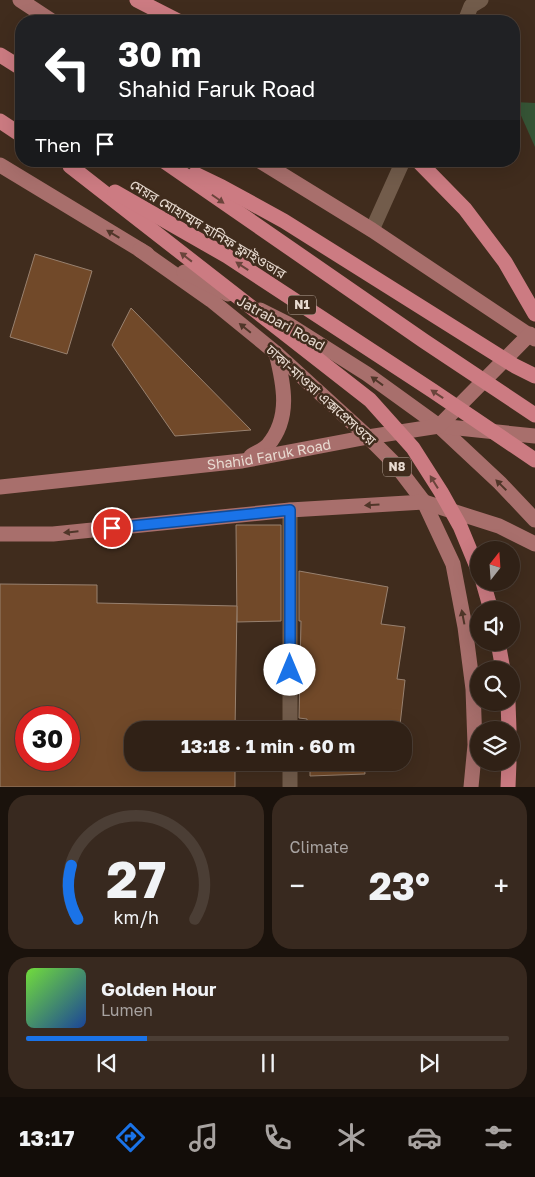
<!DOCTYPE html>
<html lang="en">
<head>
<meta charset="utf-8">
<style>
	body { margin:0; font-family:"Golos Text","Noto Sans Bengali",sans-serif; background:#38291f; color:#f1f3f6; height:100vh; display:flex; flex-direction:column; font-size:19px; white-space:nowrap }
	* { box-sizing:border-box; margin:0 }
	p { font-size:16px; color:#a8a3a1 }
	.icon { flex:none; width:28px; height:28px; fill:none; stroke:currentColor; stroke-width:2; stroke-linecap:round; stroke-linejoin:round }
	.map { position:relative; height:787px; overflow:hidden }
	.details { display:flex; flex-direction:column; gap:8px; padding:8px; background:#1a120c; flex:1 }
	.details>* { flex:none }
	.guide { position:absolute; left:15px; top:15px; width:505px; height:152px; border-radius:20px; box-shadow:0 5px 20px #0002,0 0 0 1px #4b3e35; background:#202124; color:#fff; overflow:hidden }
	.needle { width:32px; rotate:17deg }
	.tools { position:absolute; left:470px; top:541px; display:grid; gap:10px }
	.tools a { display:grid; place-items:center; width:50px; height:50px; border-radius:50%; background:#302116; box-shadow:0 5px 20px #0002,0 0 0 1px #4b3e35; font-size:25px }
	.speed { position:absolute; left:15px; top:706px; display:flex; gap:10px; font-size:25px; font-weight:700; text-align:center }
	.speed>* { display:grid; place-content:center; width:65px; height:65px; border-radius:50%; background:#302116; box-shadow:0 5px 20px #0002,0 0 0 1px #4b3e35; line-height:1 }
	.speed .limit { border:8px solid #d22; background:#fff; color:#111 }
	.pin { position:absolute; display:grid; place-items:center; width:42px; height:42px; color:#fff; margin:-21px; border:2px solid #fff; border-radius:50%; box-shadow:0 1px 5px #0007 }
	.me { position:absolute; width:55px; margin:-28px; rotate:0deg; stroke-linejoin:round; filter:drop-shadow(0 0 4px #0008) }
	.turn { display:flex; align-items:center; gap:18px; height:105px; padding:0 20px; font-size:22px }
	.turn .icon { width:65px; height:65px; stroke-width:2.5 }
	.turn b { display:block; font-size:35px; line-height:42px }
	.then { display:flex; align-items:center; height:48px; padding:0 20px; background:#0003; gap:10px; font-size:19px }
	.big { font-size:38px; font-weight:700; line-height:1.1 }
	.details .widget { flex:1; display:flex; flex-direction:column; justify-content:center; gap:8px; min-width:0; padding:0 18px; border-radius:20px; background:#38291f }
	.details .dial { align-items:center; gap:0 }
	.dial svg { height:130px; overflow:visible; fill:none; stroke:#4b3e35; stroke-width:7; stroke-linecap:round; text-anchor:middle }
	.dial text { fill:#f1f3f6; stroke:none }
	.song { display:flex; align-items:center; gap:15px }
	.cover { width:60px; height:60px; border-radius:8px; background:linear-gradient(135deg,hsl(100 70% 55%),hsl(220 70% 35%)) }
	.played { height:5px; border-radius:2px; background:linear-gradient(90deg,#1a73e8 25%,#4b3e35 25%) }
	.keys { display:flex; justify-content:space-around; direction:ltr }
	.heat { display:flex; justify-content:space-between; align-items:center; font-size:28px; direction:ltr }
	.details .tiles { flex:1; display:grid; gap:8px; grid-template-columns:1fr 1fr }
	.widget:last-child { grid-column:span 2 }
	.trip { position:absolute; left:124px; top:721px; width:288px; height:50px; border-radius:20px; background:#302116; box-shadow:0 5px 20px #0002,0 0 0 1px #4b3e35; font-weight:700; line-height:50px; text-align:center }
	.tabs { display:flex; height:80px; justify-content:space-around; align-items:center; background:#130d09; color:#a8a3a1 }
	.tabs .icon { width:35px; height:35px }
	.tabs .selected { color:#1a73e8 }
	.tabs b { font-size:22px; color:#f1f3f6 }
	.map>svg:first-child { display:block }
	.green { fill:#365536 }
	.building { fill:#714929; stroke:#98816f; fill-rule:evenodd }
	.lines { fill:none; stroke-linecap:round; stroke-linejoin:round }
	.minor { stroke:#725c4b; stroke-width:15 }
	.major { stroke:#a86f6c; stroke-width:15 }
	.highway { stroke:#cc7b82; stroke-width:15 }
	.oneway { fill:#6a443b }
	.oneway2 { fill:#503629 }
	.route-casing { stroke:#114b97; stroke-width:12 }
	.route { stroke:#1a73e8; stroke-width:9 }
	.labels { text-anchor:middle; stroke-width:5; stroke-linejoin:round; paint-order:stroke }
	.shield { fill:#402c1d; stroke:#b6a69b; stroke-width:1 }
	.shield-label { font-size:12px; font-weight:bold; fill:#e8dbd1 }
	.street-label { font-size:14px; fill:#e8dbd1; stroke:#402c1d }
</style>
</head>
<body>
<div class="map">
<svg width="535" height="787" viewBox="0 0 535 787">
	<rect width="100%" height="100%" fill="#402c1d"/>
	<path class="green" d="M 515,102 L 535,103 L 535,147 Z"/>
	<g class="building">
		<path d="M 35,254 L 92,271 L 67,354 L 10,337 Z"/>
		<path d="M 131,308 L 251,430 L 175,436 L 112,345 Z"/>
		<path d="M 236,525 L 281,525 L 281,621 L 237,622 Z"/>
		<path d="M 299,571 L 388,587 L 381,624 L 405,627 L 397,679 L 405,680 L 400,725 L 364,722 L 364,730 L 308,730 L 307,719 L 299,718 L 301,621 L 299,621 Z"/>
		<path d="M 0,584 L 97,585 L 97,603 L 237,606 L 235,730 L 132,730 L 132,762 L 235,762 L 235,787 L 0,787 ZM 26,718 L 69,718 L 69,760 L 26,760 Z"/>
		<path d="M 310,762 L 364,762 L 365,774 L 310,776 Z"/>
	</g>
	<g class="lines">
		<g class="minor">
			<path d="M 465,21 L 471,6 L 481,0"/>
			<path d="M 372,230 L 403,161"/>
			<path d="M 290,730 L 290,510"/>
			<path d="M 290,787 L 290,762"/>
		</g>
		<g class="major">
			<path d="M 20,0 L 52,21"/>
			<path d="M 260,161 L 372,230 L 535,339"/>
			<path d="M 0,165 L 147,254"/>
			<path d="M 140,250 L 211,300 L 276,353 L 368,437 L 395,464 L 424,502 L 453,564 L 465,627 L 473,689 L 475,745 L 471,787"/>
			<path d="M 184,272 L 228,294"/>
			<path d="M 260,310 L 288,324 L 367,374 L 439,426 L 500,483 L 535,520"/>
			<path d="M 439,426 L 535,436"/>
			<path d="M 251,456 C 257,452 264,450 268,445 C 291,418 284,385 276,353"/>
			<path id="s1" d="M 0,487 L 242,461 L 368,437 L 439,426 L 530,334"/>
			<path d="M 0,534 L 53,534 L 290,510 L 424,502 L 499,526 L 535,544"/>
		</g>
		<g class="highway">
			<path d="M 137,0 L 178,21"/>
			<path d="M 0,55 L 21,68"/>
			<path d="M 0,121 L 21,135"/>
			<path d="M 164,161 L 424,341 L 535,415"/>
			<path d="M 418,161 L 465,209 L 505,262 L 535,314"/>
			<path d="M 70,166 L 370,400 L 413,448 L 441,492 L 460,526 L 479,572"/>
			<path d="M 195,174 L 222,187 L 284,221 L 515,366 L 535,376"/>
			<path d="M 115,192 L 227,256 L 433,391 L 535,460"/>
			<path d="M 483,582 L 491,610"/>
			<path d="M 498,642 L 503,670"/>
			<path d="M 508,702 L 509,730"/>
			<path d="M 508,787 L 509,762"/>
		</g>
	</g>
	<defs><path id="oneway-solid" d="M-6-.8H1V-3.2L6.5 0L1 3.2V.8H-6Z" transform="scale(1.25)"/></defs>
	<g class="oneway">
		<use href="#oneway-solid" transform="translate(218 199) rotate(35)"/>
		<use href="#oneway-solid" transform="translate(186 257) rotate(-142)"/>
		<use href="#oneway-solid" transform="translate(242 266) rotate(-147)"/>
		<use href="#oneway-solid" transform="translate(437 394) rotate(-146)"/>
		<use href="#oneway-solid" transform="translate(434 482) rotate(-122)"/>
	</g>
	<g class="oneway2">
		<use href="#oneway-solid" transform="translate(113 234) rotate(-149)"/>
		<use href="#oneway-solid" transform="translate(245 328) rotate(-141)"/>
		<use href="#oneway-solid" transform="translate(377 381) rotate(-144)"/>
		<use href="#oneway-solid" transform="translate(501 485) rotate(-135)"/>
		<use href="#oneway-solid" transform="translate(372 505) rotate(176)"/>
		<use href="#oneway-solid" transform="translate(71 532) rotate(174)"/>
		<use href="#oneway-solid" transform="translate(463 617) rotate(-101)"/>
	</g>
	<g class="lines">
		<g class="route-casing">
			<path id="route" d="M 112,528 L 290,510 L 290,670"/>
		</g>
		<use href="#route" class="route"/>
	</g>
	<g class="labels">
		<g class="shield">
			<rect x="288" y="295.5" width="28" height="19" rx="4"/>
			<rect x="383" y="457.5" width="28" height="19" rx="4"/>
		</g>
		<g class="shield-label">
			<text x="302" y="309">N1</text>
			<text x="397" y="471">N8</text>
		</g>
		<g class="street-label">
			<text transform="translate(208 229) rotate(31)" y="5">মেয়র মোহাম্মদ হানিফ ফ্লাইওভার</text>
			<text transform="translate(281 323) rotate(29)" y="5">Jatrabari Road</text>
			<text transform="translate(321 395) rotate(42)" y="5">ঢাকা-মাওয়া এক্সপ্রেসওয়ে</text>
			<text dy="5" stroke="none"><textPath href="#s1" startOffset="271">Shahid Faruk Road</textPath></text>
		</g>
	</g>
</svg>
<div class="tools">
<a><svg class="needle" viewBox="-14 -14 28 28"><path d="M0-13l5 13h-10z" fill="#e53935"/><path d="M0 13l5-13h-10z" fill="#a8a3a1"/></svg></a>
<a><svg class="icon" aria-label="sound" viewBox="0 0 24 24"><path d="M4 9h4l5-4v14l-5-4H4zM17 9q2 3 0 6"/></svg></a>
<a><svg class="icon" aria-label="search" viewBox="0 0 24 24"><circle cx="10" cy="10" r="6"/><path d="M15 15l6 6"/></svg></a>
<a><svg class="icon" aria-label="layers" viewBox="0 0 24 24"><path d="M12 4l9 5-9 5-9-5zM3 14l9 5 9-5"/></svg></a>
</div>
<div class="speed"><div class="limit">30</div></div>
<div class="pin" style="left:112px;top:528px;background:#d93025"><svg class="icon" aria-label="arrive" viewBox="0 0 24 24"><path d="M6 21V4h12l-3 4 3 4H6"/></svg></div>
<svg class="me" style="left:290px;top:670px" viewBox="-20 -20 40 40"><circle r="19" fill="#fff"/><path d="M0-13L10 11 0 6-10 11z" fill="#1a73e8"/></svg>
<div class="trip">13:18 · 1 min · 60 m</div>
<div class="guide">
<div class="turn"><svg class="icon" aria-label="left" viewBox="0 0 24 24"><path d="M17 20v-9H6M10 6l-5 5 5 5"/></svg><div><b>30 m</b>Shahid Faruk Road</div></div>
<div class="then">Then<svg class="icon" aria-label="arrive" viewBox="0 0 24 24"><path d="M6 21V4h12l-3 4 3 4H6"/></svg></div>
</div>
</div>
<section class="details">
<div class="tiles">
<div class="widget dial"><svg viewBox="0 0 100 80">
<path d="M14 69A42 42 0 1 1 86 69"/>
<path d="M14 69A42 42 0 0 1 10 36" stroke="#1a73e8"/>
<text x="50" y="56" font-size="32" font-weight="700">27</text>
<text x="50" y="72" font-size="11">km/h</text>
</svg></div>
<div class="widget"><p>Climate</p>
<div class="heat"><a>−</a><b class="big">23°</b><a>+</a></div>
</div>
<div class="widget">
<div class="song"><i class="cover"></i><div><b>Golden Hour</b><p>Lumen</p></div></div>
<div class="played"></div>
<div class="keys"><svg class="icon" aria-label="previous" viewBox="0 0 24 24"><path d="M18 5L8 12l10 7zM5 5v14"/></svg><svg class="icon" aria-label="pause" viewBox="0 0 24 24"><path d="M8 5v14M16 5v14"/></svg><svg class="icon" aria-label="next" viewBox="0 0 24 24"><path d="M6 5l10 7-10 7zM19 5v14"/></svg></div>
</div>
</div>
</section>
<nav class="tabs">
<b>13:17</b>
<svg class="icon selected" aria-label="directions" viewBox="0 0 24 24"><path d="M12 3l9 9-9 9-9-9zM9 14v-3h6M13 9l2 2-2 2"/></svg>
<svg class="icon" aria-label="music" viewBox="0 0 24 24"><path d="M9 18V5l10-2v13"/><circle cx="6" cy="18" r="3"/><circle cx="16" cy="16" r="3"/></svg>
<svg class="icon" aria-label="phone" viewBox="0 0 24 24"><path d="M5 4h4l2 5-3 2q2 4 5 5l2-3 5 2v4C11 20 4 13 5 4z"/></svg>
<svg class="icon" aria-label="climate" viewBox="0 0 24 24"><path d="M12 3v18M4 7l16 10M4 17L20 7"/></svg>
<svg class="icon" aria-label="car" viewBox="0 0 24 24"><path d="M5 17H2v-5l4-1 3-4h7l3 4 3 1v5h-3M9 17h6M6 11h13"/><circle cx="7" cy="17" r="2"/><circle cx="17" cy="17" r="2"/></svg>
<svg class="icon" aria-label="filters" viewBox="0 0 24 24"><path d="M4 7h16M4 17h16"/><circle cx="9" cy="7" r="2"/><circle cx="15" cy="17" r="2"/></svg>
</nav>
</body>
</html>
